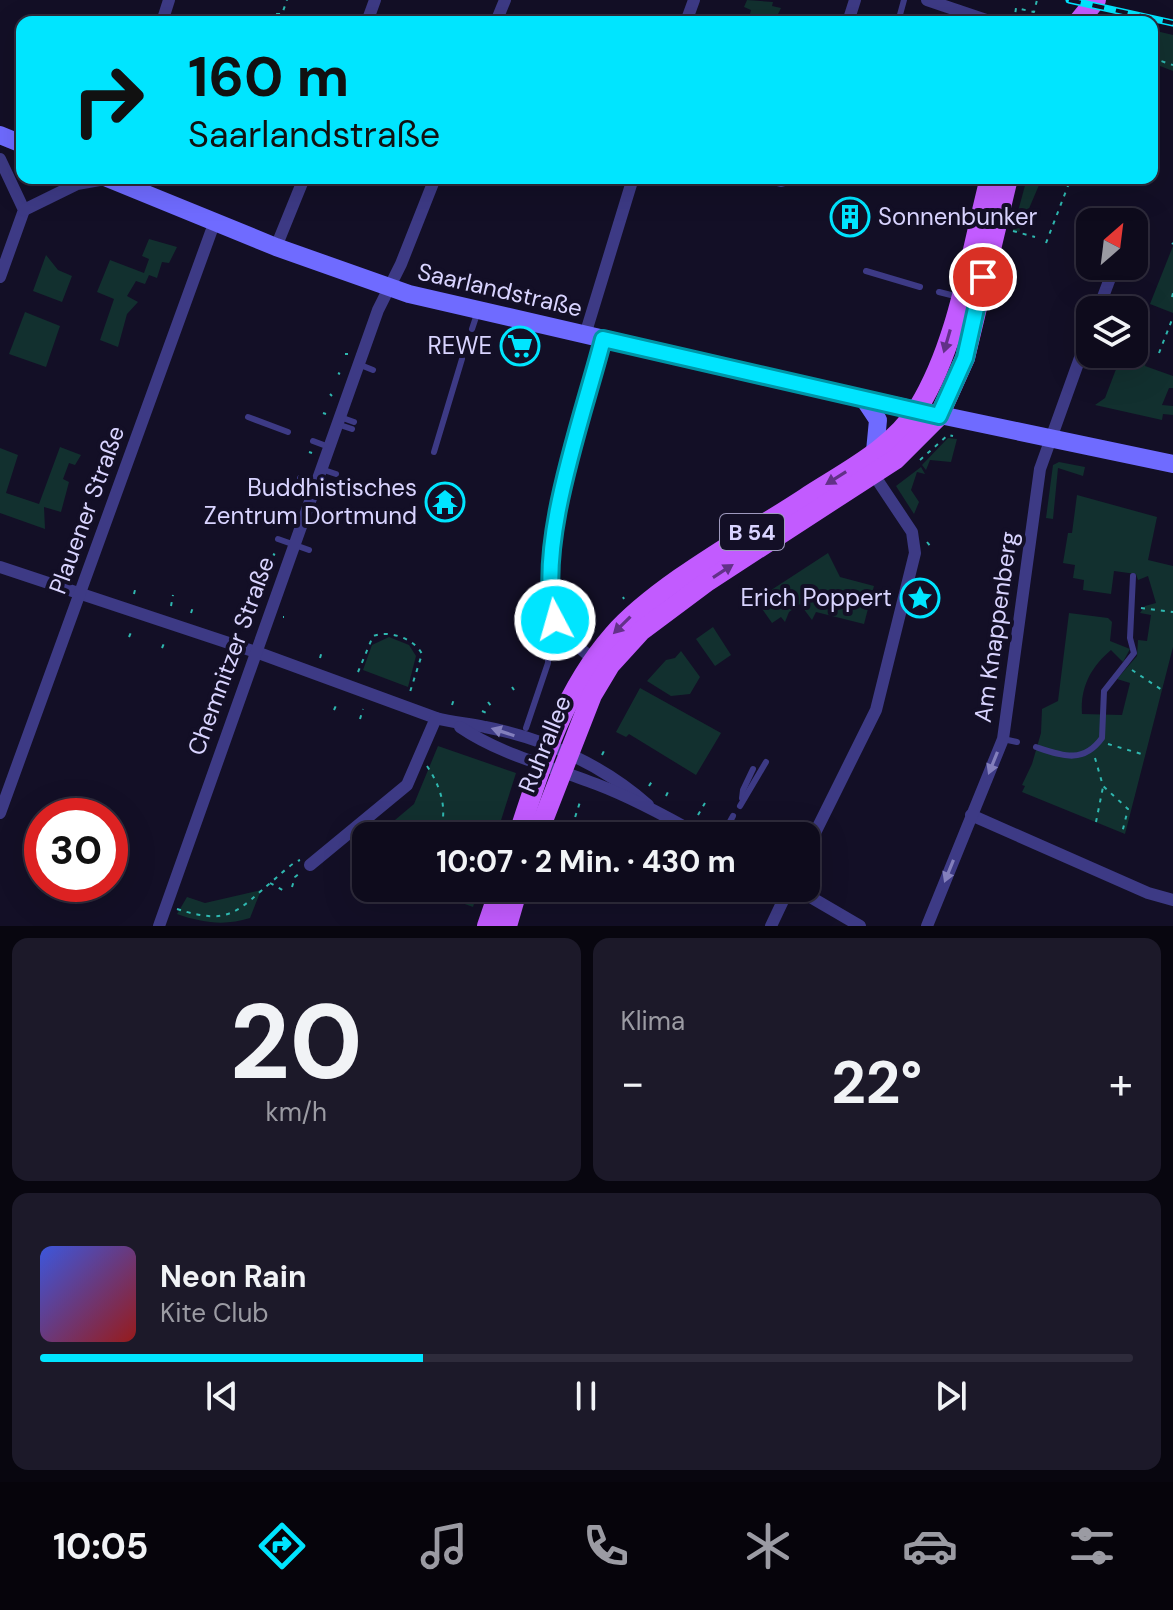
<!DOCTYPE html>
<html lang="de">
<head>
<meta charset="utf-8">
<style>
	body { margin:0; font-family:"DM Sans",sans-serif; background:#1c1929; color:#f1f3f6; height:100vh; display:flex; flex-direction:column; font-size:30px; white-space:nowrap }
	* { box-sizing:border-box; margin:0 }
	p { font-size:26px; color:#9b9ba3 }
	.icon { flex:none; width:44px; height:44px; fill:none; stroke:currentColor; stroke-width:2; stroke-linecap:round; stroke-linejoin:round }
	.map { position:relative; height:926px; overflow:hidden }
	.panel { display:flex; flex-direction:column; gap:12px; padding:12px; background:#08060f; flex:1 }
	.panel>* { flex:none }
	.banner { position:absolute; left:16px; top:16px; width:1142px; height:168px; border-radius:16px; box-shadow:0 8px 32px #0002,0 0 0 2px #2e2b3b; background:#00e5ff; color:#111; overflow:hidden }
	.needle { width:52px; rotate:28deg }
	.buttons { position:absolute; left:1076px; top:208px; display:grid; gap:16px }
	.buttons a { display:grid; place-items:center; width:72px; height:72px; border-radius:16px; background:#0e0b1c; box-shadow:0 8px 32px #0002,0 0 0 2px #2e2b3b; font-size:40px }
	.speed { position:absolute; left:24px; top:798px; display:flex; gap:16px; font-size:40px; font-weight:700; text-align:center }
	.speed>* { display:grid; place-content:center; width:104px; height:104px; border-radius:50%; background:#0e0b1c; box-shadow:0 8px 32px #0002,0 0 0 2px #2e2b3b; line-height:1 }
	.speed .limit { border:12px solid #d22; background:#fff; color:#111 }
	.pin { position:absolute; display:grid; place-items:center; width:68px; height:68px; color:#fff; margin:-34px; border:4px solid #fff; border-radius:50%; box-shadow:0 2px 8px #0007 }
	.me { position:absolute; width:88px; margin:-44px; rotate:354deg; stroke-linejoin:round; filter:drop-shadow(0 0 6px #0008) }
	.turn { display:flex; align-items:center; gap:28px; height:168px; padding:0 40px; font-size:36px }
	.turn .icon { width:104px; height:104px; stroke-width:2.5 }
	.turn b { display:block; font-size:56px; line-height:68px }
	.big { font-size:60px; font-weight:700; line-height:1.1 }
	.panel .card { flex:1; display:flex; flex-direction:column; justify-content:center; gap:12px; min-width:0; padding:0 28px; border-radius:16px; background:#1c1929 }
	.panel .dial { align-items:center; gap:0 }
	.dial b { font-size:104px; line-height:1 }
	.song { display:flex; align-items:center; gap:24px }
	.cover { width:96px; height:96px; border-radius:12px; background:linear-gradient(135deg,hsl(230 70% 55%),hsl(0 70% 35%)) }
	.played { height:8px; border-radius:4px; background:linear-gradient(90deg,#00e5ff 35%,#2e2b3b 35%) }
	.keys { display:flex; justify-content:space-around; direction:ltr }
	.heat { display:flex; justify-content:space-between; align-items:center; font-size:44px; direction:ltr }
	.panel .tiles { flex:1; display:grid; gap:12px; grid-template-columns:1fr 1fr }
	.card:last-child { grid-column:span 2 }
	.trip { position:absolute; left:352px; top:822px; width:468px; height:80px; border-radius:16px; background:#0e0b1c; box-shadow:0 8px 32px #0002,0 0 0 2px #2e2b3b; font-weight:700; line-height:80px; text-align:center }
	.menu { display:flex; height:128px; justify-content:space-around; align-items:center; background:#06040b; color:#9b9ba3 }
	.menu .icon { width:56px; height:56px }
	.menu .on { color:#00e5ff }
	.menu b { font-size:36px; color:#f1f3f6 }
	.map>svg:first-child { display:block }
	.green { fill:#12302f }
	.lines { fill:none; stroke-linecap:round; stroke-linejoin:round }
	.path { stroke:#2fb8b0; stroke-width:2; stroke-dasharray:4 6; stroke-linecap:butt }
	.lane { stroke:#3d3a85; stroke-width:6 }
	.street { stroke:#3d3a85; stroke-width:12 }
	.secondary { stroke:#6f6bff; stroke-width:18 }
	.primary { stroke:#c25bff; stroke-width:20 }
	.rail-casing { stroke:#00e5ff; stroke-width:7 }
	.rail { stroke:#130f26; stroke-width:4; stroke-dasharray:12; stroke-linecap:butt }
	.oneway { fill:#623188 }
	.oneway2 { fill:#837fbc }
	.route-casing { stroke:#0095a6; stroke-width:20 }
	.route { stroke:#00e5ff; stroke-width:14 }
	.labels { text-anchor:middle; stroke-width:8; stroke-linejoin:round; paint-order:stroke }
	.shield { fill:#130f26; stroke:#9e99be; stroke-width:2 }
	.shield-label { font-size:22px; font-weight:bold; fill:#d9d4ff }
	.poi-label { font-size:24px; fill:#d9d4ff; stroke:#130f26; text-anchor:end }
	.street-label { font-size:24px; fill:#d9d4ff; stroke:#130f26 }
</style>
</head>
<body>
<div class="map">
<svg width="1173" height="926" viewBox="0 0 1173 926">
	<rect width="100%" height="100%" fill="#130f26"/>
	<g class="green">
		<path d="M 747,0 L 773,2 L 772,6 L 781,8 L 774,22 L 748,22 L 751,10 L 744,7 Z"/>
		<path d="M 1152,30 L 1173,35 L 1173,71 L 1152,63 Z"/>
		<path d="M 1027,178 L 1042,178 L 1019,232 L 1013,230 Z"/>
		<path d="M 149,239 L 177,247 L 169,263 L 162,262 L 157,278 L 149,275 L 145,284 L 136,281 L 127,296 L 138,302 L 127,314 L 118,347 L 100,340 L 114,299 L 97,292 L 110,260 L 144,273 L 149,259 L 142,256 Z"/>
		<path d="M 1173,246 L 1173,313 L 1150,304 Z"/>
		<path d="M 46,255 L 58,270 L 72,276 L 62,302 L 33,291 Z"/>
		<path d="M 25,312 L 60,326 L 46,367 L 9,354 Z"/>
		<path d="M 1134,345 L 1149,351 L 1145,366 L 1173,376 L 1173,388 L 1169,388 L 1162,405 L 1173,406 L 1173,415 L 1163,414 L 1162,420 L 1095,405 L 1105,398 L 1118,364 L 1123,365 L 1125,359 L 1117,354 L 1134,354 Z"/>
		<path d="M 948,438 L 957,439 L 951,462 L 930,460 L 926,470 L 922,465 Z"/>
		<path d="M 60,447 L 81,455 L 75,465 L 69,463 L 63,479 L 69,482 L 61,512 L 44,507 L 45,529 L 0,513 L 0,448 L 18,455 L 6,493 L 39,504 Z"/>
		<path d="M 1059,462 L 1085,467 L 1083,476 L 1058,468 L 1053,519 L 1046,518 L 1053,465 Z"/>
		<path d="M 921,467 L 925,474 L 917,472 L 911,490 L 919,502 L 914,514 L 896,486 Z"/>
		<path d="M 1077,495 L 1157,517 L 1148,560 L 1173,566 L 1173,647 L 1125,834 L 1022,792 L 1025,786 L 1022,785 L 1032,764 L 1041,733 L 1042,709 L 1058,701 L 1069,613 L 1108,618 L 1112,622 L 1110,641 L 1130,649 L 1123,662 L 1111,650 C 1091,667 1080,687 1082,714 L 1122,715 L 1130,683 L 1117,679 L 1137,656 L 1138,640 L 1147,641 L 1151,615 L 1140,613 L 1145,606 L 1156,603 L 1148,576 L 1138,580 L 1136,574 L 1114,571 L 1111,594 L 1083,590 L 1084,580 L 1073,578 L 1075,565 L 1063,563 L 1068,533 L 1072,533 Z"/>
		<path d="M 828,553 L 840,577 L 874,586 L 864,624 L 816,612 L 812,620 L 800,604 L 789,612 L 785,622 L 781,617 L 772,623 L 756,600 Z"/>
		<path d="M 713,627 L 731,655 L 715,666 L 696,639 Z"/>
		<path d="M 389,637 L 409,645 L 416,656 L 408,687 L 363,670 L 372,645 Z"/>
		<path d="M 681,651 L 700,677 L 690,694 L 671,696 L 647,681 L 666,660 L 675,658 Z"/>
		<path d="M 640,688 L 721,733 L 696,775 L 629,734 L 626,737 L 616,732 Z"/>
		<path d="M 438,746 L 516,773 L 496,836 L 376,836 L 414,804 Z"/>
		<path d="M 421,888 L 479,888 L 473,907 Z"/>
		<path d="M 261,890 L 250,918 C 225,926 203,923 177,914 L 187,897 L 205,903 Z"/>
	</g>
	<g class="lines">
		<g class="path">
			<path d="M 271,22 L 275,14 L 282,14 L 287,0"/>
			<path d="M 1014,22 L 1016,8 L 1034,12 L 1037,0"/>
			<path d="M 1152,58 L 1173,65"/>
			<path d="M 1055,178 L 1056,183"/>
			<path d="M 235,180 L 236,178"/>
			<path d="M 1013,231 L 1035,237"/>
			<path d="M 1046,243 L 1071,178"/>
			<path d="M 1172,243 L 1173,244"/>
			<path d="M 1172,297 L 1173,293"/>
			<path d="M 1159,353 L 1173,317"/>
			<path d="M 345,354 L 348,354"/>
			<path d="M 338,373 L 340,374"/>
			<path d="M 330,394 L 332,396"/>
			<path d="M 323,413 L 326,414"/>
			<path d="M 309,452 L 312,453"/>
			<path d="M 920,460 L 948,435 L 953,436"/>
			<path d="M 289,510 L 291,511"/>
			<path d="M 927,542 L 931,547"/>
			<path d="M 273,554 L 275,555"/>
			<path d="M 62,571 L 64,563"/>
			<path d="M 267,571 L 269,573"/>
			<path d="M 259,591 L 262,592"/>
			<path d="M 134,594 L 136,586"/>
			<path d="M 623,597 L 624,599"/>
			<path d="M 171,606 L 173,595"/>
			<path d="M 1141,608 L 1173,612"/>
			<path d="M 191,613 L 194,604"/>
			<path d="M 536,613 L 540,612"/>
			<path d="M 283,617 L 284,617"/>
			<path d="M 592,618 L 594,623"/>
			<path d="M 249,621 L 251,622"/>
			<path d="M 129,637 L 132,630"/>
			<path d="M 162,648 L 165,641"/>
			<path d="M 320,658 L 322,651"/>
			<path d="M 1132,670 L 1162,690"/>
			<path d="M 358,672 L 373,636 C 389,630 414,638 422,654 L 410,692"/>
			<path d="M 512,687 L 514,690"/>
			<path d="M 488,702 L 491,706"/>
			<path d="M 452,705 L 454,699"/>
			<path d="M 334,710 L 338,701"/>
			<path d="M 482,711 L 491,715"/>
			<path d="M 360,719 L 363,709"/>
			<path d="M 1108,744 L 1145,755"/>
			<path d="M 602,755 L 605,749"/>
			<path d="M 1095,758 L 1103,786 L 1128,809 L 1122,833"/>
			<path d="M 427,766 C 442,789 448,810 439,836"/>
			<path d="M 649,786 L 654,778"/>
			<path d="M 666,796 L 670,788"/>
			<path d="M 698,815 L 705,803"/>
			<path d="M 1096,822 L 1103,787"/>
			<path d="M 569,836 L 580,802"/>
			<path d="M 270,883 L 286,892"/>
			<path d="M 292,887 L 295,877 L 301,872"/>
			<path d="M 177,909 C 230,926 236,912 276,878 C 283,872 292,863 300,860"/>
		</g>
		<g class="lane">
			<path d="M 898,22 L 904,0"/>
			<path d="M 866,271 L 920,287"/>
			<path d="M 939,292 L 959,297"/>
			<path d="M 472,329 L 477,314"/>
			<path d="M 358,364 L 373,370"/>
			<path d="M 248,417 L 288,432"/>
			<path d="M 340,417 L 354,422"/>
			<path d="M 337,424 L 352,429"/>
			<path d="M 313,441 L 329,447"/>
			<path d="M 434,452 L 462,359"/>
			<path d="M 321,469 L 336,474"/>
			<path d="M 300,478 L 316,483"/>
			<path d="M 297,487 L 312,493"/>
			<path d="M 278,539 L 309,550"/>
			<path d="M 526,728 L 548,663 L 549,632 L 555,620"/>
			<path d="M 1003,739 L 1017,742"/>
			<path d="M 1036,747 C 1063,756 1083,764 1102,738 L 1104,691 L 1134,653 L 1130,638 L 1133,576"/>
			<path d="M 742,798 L 743,790 L 753,769"/>
			<path d="M 740,806 L 766,762"/>
			<path d="M 722,836 L 733,816"/>
		</g>
		<g class="street">
			<path d="M 927,0 L 992,22"/>
			<path d="M 162,22 L 169,0"/>
			<path d="M 367,22 L 375,0"/>
			<path d="M 496,22 L 505,0"/>
			<path d="M 686,22 L 694,0"/>
			<path d="M 848,22 L 855,0"/>
			<path d="M 0,159 L 24,210 L 0,277"/>
			<path d="M 771,178 L 781,181 L 791,178"/>
			<path d="M 24,210 L 77,184 L 111,178"/>
			<path d="M 276,247 L 304,178"/>
			<path d="M 1098,310 L 1112,273"/>
			<path d="M 585,335 L 633,178"/>
			<path d="M 0,567 L 256,652 L 436,718 C 453,723 468,723 485,727 C 544,738 603,765 648,805"/>
			<path d="M 594,660 C 581,649 564,636 556,621 C 530,575 589,393 603,339"/>
			<path d="M 460,727 C 501,755 550,766 596,784 C 633,798 666,816 701,836"/>
			<path d="M 0,813 L 215,221"/>
			<path d="M 971,815 L 1148,893 L 1173,900"/>
			<path d="M 806,851 L 876,710 L 915,553 L 912,532 L 874,475"/>
			<path d="M 310,865 L 407,785 L 436,718"/>
			<path d="M 795,888 L 860,926"/>
			<path d="M 159,926 L 378,310 L 401,264 L 435,178"/>
			<path d="M 771,926 L 789,888"/>
			<path d="M 927,926 L 1003,739 L 1040,469 L 1090,330"/>
		</g>
		<g class="secondary">
			<path d="M 0,135 L 22,144"/>
			<path d="M 107,178 L 276,247 L 409,294 L 864,399 L 1173,464"/>
			<path d="M 864,399 L 878,420 L 875,451"/>
		</g>
		<g class="primary">
			<path d="M 1078,22 L 1096,0"/>
			<path d="M 518,836 C 541,765 563,692 613,635 C 657,585 747,536 805,498 C 843,473 893,449 918,408 C 959,341 970,254 990,178"/>
			<path d="M 537,836 L 592,695 L 610,665 L 641,631 L 708,581 L 896,459 L 939,416 L 965,358 L 1008,178"/>
			<path d="M 487,926 L 500,888"/>
			<path d="M 507,926 L 518,888"/>
		</g>
		<g class="rail-casing">
			<path id="rail" d="M 1069,0 L 1173,23"/>
		</g>
		<use href="#rail" class="rail"/>
	</g>
	<defs><path id="oneway-solid" d="M-6-.8H1V-3.2L6.5 0L1 3.2V.8H-6Z" transform="scale(2)"/></defs>
	<g class="oneway">
		<use href="#oneway-solid" transform="translate(947 341) rotate(106)"/>
		<use href="#oneway-solid" transform="translate(836 478) rotate(148)"/>
		<use href="#oneway-solid" transform="translate(723 571) rotate(-33)"/>
		<use href="#oneway-solid" transform="translate(622 625) rotate(135)"/>
	</g>
	<g class="oneway2">
		<use href="#oneway-solid" transform="translate(503 732) rotate(-162)"/>
		<use href="#oneway-solid" transform="translate(993 763) rotate(112)"/>
		<use href="#oneway-solid" transform="translate(949 871) rotate(112)"/>
	</g>
	<g class="lines">
		<g class="route-casing">
			<path id="route" d="M 555,620 C 535,546 584,414 603,339 L 939,416 L 965,358 L 983,277"/>
		</g>
		<use href="#route" class="route"/>
	</g>
	<defs>
		<g id="building-ring" transform="scale(2)"><circle r="9.5" fill="#130f26" stroke="#00e5ff" stroke-width="1.5"/><path d="M-4-6H4V6H1V3H-1V6H-4ZM-2.5-4.3h1.7v1.8h-1.7ZM.8-4.3h1.7v1.8H.8ZM-2.5-1h1.7V.8h-1.7ZM.8-1h1.7V.8H.8Z" fill="#00e5ff"/></g>
		<g id="supermarket-ring" transform="scale(2)"><circle r="9.5" fill="#130f26" stroke="#00e5ff" stroke-width="1.5"/><path d="M-6-5.5h2.5l.6 2H6L4.5 2H-2.5L-4.4-4H-6ZM-1.5 3.2a1.3 1.3 0 1 0 .1 0ZM3 3.2a1.3 1.3 0 1 0 .1 0Z" fill="#00e5ff"/></g>
		<g id="temple-ring" transform="scale(2)"><circle r="9.5" fill="#130f26" stroke="#00e5ff" stroke-width="1.5"/><path d="M0-6L5-2H3V0L6.5 2.5H4V6H1.5V3h-3V6H-4V2.5H-6.5L-3 0V-2H-5Z" fill="#00e5ff"/></g>
		<g id="sight-ring" transform="scale(2)"><circle r="9.5" fill="#130f26" stroke="#00e5ff" stroke-width="1.5"/><path d="M0-6L1.8-2.2L6-1.7L2.9 1.2L3.7 5.4L0 3.3L-3.7 5.4L-2.9 1.2L-6-1.7L-1.8-2.2Z" fill="#00e5ff"/></g>
	</defs>
	<g fill-rule="evenodd">
		<use href="#building-ring" x="850" y="217"/>
		<use href="#supermarket-ring" x="520" y="346"/>
		<use href="#temple-ring" x="445" y="502"/>
		<use href="#sight-ring" x="920" y="598"/>
	</g>
	<g class="labels">
		<rect class="shield" x="720" y="514" width="64" height="36" rx="6"/>
		<g class="shield-label">
			<text x="752" y="540">B 54</text>
		</g>
		<g class="poi-label">
			<text x="878" y="225" text-anchor="start">Sonnenbunker</text>
			<text x="492" y="354">REWE</text>
			<text x="417" y="496">Buddhistisches<tspan x="417" dy="28">Zentrum Dortmund</tspan></text>
			<text x="892" y="606">Erich Poppert</text>
		</g>
		<g class="street-label">
			<text transform="translate(500 290) rotate(13)" y="8">Saarlandstraße</text>
			<text transform="translate(87 510) rotate(-70)" y="8">Plauener Straße</text>
			<text transform="translate(996 627) rotate(-82)" y="8">Am Knappenberg</text>
			<text transform="translate(231 656) rotate(-70)" y="8">Chemnitzer Straße</text>
			<text transform="translate(545 744) rotate(-68)" y="8">Ruhrallee</text>
		</g>
	</g>
</svg>
<div class="buttons">
<a><svg class="needle" viewBox="-14 -14 28 28"><path d="M0-13l5 13h-10z" fill="#e53935"/><path d="M0 13l5-13h-10z" fill="#9b9ba3"/></svg></a>
<a><svg class="icon" aria-label="layers" viewBox="0 0 24 24"><path d="M12 4l9 5-9 5-9-5zM3 14l9 5 9-5"/></svg></a>
</div>
<div class="speed"><div class="limit">30</div></div>
<div class="pin" style="left:983px;top:277px;background:#d93025"><svg class="icon" aria-label="arrive" viewBox="0 0 24 24"><path d="M6 21V4h12l-3 4 3 4H6"/></svg></div>
<svg class="me" style="left:555px;top:620px" viewBox="-20 -20 40 40"><circle r="17" fill="#00e5ff" stroke="#fff" stroke-width="3"/><path d="M0-11L8 9 0 5-8 9z" fill="#fff"/></svg>
<div class="trip">10:07 · 2 Min. · 430 m</div>
<div class="banner">
<div class="turn"><svg class="icon" aria-label="right" viewBox="0 0 24 24"><path d="M7 20v-9h11M14 6l5 5-5 5"/></svg><div><b>160 m</b>Saarlandstraße</div></div>
</div>
</div>
<section class="panel">
<div class="tiles">
<div class="card dial"><b>20</b><p>km/h</p></div>
<div class="card"><p>Klima</p>
<div class="heat"><a>−</a><b class="big">22°</b><a>+</a></div>
</div>
<div class="card">
<div class="song"><i class="cover"></i><div><b>Neon Rain</b><p>Kite Club</p></div></div>
<div class="played"></div>
<div class="keys"><svg class="icon" aria-label="previous" viewBox="0 0 24 24"><path d="M18 5L8 12l10 7zM5 5v14"/></svg><svg class="icon" aria-label="pause" viewBox="0 0 24 24"><path d="M8 5v14M16 5v14"/></svg><svg class="icon" aria-label="next" viewBox="0 0 24 24"><path d="M6 5l10 7-10 7zM19 5v14"/></svg></div>
</div>
</div>
</section>
<nav class="menu">
<b>10:05</b>
<svg class="icon on" aria-label="directions" viewBox="0 0 24 24"><path d="M12 3l9 9-9 9-9-9zM9 14v-3h6M13 9l2 2-2 2"/></svg>
<svg class="icon" aria-label="music" viewBox="0 0 24 24"><path d="M9 18V5l10-2v13"/><circle cx="6" cy="18" r="3"/><circle cx="16" cy="16" r="3"/></svg>
<svg class="icon" aria-label="phone" viewBox="0 0 24 24"><path d="M5 4h4l2 5-3 2q2 4 5 5l2-3 5 2v4C11 20 4 13 5 4z"/></svg>
<svg class="icon" aria-label="climate" viewBox="0 0 24 24"><path d="M12 3v18M4 7l16 10M4 17L20 7"/></svg>
<svg class="icon" aria-label="car" viewBox="0 0 24 24"><path d="M5 17H2v-5l4-1 3-4h7l3 4 3 1v5h-3M9 17h6M6 11h13"/><circle cx="7" cy="17" r="2"/><circle cx="17" cy="17" r="2"/></svg>
<svg class="icon" aria-label="filters" viewBox="0 0 24 24"><path d="M4 7h16M4 17h16"/><circle cx="9" cy="7" r="2"/><circle cx="15" cy="17" r="2"/></svg>
</nav>
</body>
</html>
